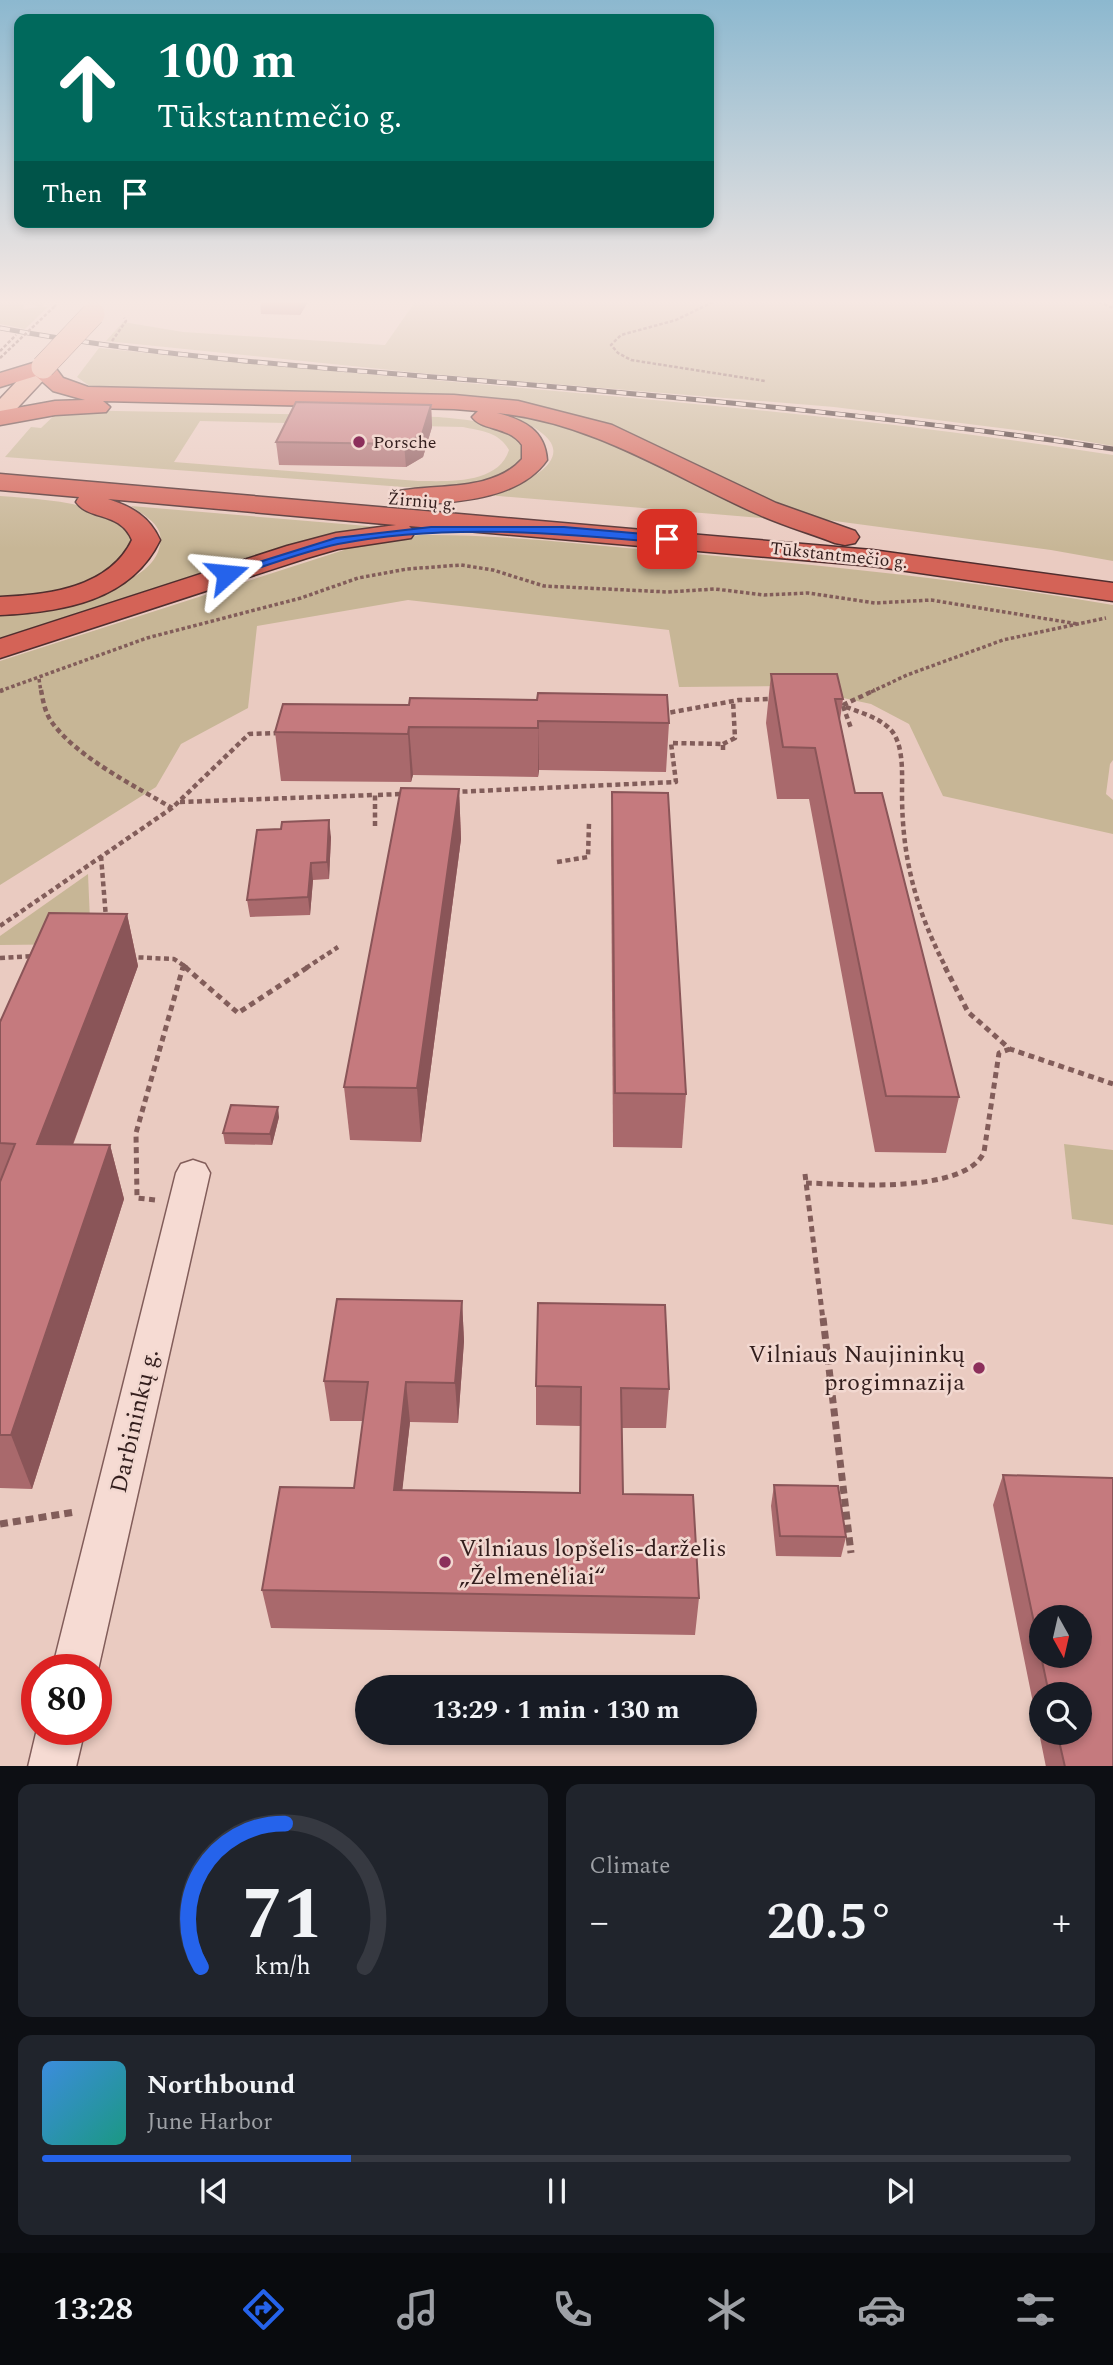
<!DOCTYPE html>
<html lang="en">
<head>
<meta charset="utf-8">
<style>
	body { margin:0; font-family:Spectral,serif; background:#20242c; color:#f1f3f6; height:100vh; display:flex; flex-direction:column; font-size:26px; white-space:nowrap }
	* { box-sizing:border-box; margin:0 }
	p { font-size:23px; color:#9ea1a6 }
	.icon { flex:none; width:38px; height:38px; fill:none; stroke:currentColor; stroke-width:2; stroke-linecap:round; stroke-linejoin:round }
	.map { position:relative; height:1766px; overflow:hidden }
	.panel { display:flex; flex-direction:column; gap:18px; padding:18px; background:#0d0f14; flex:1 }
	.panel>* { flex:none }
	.guide { position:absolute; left:14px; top:14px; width:700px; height:214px; border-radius:14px; box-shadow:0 4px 10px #0003; background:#00695c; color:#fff; overflow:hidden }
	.needle { width:46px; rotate:172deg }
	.buttons { position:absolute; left:1029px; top:1605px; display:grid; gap:14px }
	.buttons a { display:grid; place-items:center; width:63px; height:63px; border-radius:50%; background:#171b24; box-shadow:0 4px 10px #0003; font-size:35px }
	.speed { position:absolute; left:21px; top:1654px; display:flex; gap:14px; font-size:35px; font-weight:700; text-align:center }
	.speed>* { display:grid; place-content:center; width:91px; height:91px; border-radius:50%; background:#171b24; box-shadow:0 4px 10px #0003; line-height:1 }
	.speed .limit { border:10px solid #d22; background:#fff; color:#111 }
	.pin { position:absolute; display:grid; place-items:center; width:60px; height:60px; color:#fff; margin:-30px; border-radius:14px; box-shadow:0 4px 10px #0006 }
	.me { position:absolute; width:77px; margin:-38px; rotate:72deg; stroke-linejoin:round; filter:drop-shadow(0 0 5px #0008) }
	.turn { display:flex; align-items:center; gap:24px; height:147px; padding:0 28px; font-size:32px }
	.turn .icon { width:91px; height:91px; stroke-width:2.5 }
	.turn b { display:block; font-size:49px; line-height:60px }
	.then { display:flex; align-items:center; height:66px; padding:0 28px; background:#0003; gap:14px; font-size:26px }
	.big { font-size:52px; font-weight:700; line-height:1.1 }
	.panel .widget { flex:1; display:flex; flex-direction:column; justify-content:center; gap:10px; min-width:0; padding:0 24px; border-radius:14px; background:#20242c }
	.panel .dial { align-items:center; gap:0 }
	.dial svg { height:182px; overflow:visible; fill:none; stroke:#363941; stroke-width:7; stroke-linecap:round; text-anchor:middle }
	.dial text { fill:#f1f3f6; stroke:none }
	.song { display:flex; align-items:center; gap:21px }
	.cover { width:84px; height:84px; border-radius:10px; background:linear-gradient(135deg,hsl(210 70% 55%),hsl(170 70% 35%)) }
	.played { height:7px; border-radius:4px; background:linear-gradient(90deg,#2563eb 30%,#363941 30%) }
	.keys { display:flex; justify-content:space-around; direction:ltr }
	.heat { display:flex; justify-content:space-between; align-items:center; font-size:38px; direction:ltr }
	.panel .tiles { flex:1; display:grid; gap:18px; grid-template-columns:1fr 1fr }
	.widget:last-child { grid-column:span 2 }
	.trip { position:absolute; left:355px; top:1675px; width:402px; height:70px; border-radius:35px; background:#171b24; box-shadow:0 4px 10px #0003; font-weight:700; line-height:70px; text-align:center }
	.dock { display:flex; height:112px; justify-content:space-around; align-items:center; background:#090b0e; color:#9ea1a6 }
	.dock .icon { width:49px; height:49px }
	.dock .selected { color:#2563eb }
	.dock b { font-size:32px; color:#f1f3f6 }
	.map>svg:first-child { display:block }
	.green { fill:#c7b696; fill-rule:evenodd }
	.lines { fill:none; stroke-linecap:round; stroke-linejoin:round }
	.street-casing { stroke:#825d5a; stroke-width:3 }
	.primary-casing { stroke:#502e2e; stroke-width:3 }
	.highway-casing { stroke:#502e2e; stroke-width:3 }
	.path-far4 { stroke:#825d5a; stroke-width:2.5; stroke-dasharray:3.5 2; stroke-linecap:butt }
	.path-far3 { stroke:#825d5a; stroke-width:3.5; stroke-dasharray:3.5 2.5; stroke-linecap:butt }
	.path-far2 { stroke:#825d5a; stroke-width:4.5; stroke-dasharray:5 3.5; stroke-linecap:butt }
	.path-far1 { stroke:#825d5a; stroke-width:5; stroke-dasharray:6 4.5; stroke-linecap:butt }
	.path { stroke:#825d5a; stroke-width:7; stroke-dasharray:8 5; stroke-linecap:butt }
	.street { fill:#f6dbd3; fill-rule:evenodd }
	.primary { fill:#ebad9b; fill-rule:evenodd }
	.highway { fill:#d46357; fill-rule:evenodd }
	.rail-casing { stroke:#331e1d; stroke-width:5 }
	.rail { stroke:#f2d8d0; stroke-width:3.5; stroke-dasharray:10; stroke-linecap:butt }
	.primary-bridge-casing { stroke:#502e2e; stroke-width:24; stroke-linecap:butt }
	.path-bridge { stroke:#825d5a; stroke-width:2.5; stroke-dasharray:3.5 2; stroke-linecap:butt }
	.primary-bridge { stroke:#ebad9b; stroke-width:23 }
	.wall { fill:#a9696c; fill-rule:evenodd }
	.shaded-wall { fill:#8a5558 }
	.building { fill:#c57a7e; stroke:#8a5558; stroke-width:2; fill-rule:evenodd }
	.route { fill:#2563eb; stroke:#184099; stroke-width:2 }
	.poi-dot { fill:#8c2f5b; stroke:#f2d8d0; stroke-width:2.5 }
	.labels { text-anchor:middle; stroke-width:5; stroke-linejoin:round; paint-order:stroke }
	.far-poi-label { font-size:18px; fill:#331e1d; stroke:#f2d8d0; text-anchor:start }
	.far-street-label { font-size:18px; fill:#331e1d; stroke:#f2d8d0 }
	.near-poi-label { font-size:24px; fill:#331e1d; stroke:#f2d8d0; text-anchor:end }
	.near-street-label { font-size:24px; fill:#331e1d; stroke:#f2d8d0 }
</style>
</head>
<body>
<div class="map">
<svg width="1113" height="1767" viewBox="0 0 1113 1767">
	<rect width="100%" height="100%" fill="#eacbc1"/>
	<g class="green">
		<path d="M 0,302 L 20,302 L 24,306 L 23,309 L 39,307 L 25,302 L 47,302 L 41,307 L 48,307 L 25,329 L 0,324 Z"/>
		<path d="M 415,302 L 1113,302 L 1113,446 L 1031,432 L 834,407 L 420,373 L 106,341 L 123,322 L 183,332 L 385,345 Z"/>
		<path d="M 99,348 C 437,385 777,402 1113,455 L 1113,561 L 1051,550 L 820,519 C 750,497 688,457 620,430 C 583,415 545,406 506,400 L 91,387 L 77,377 Z"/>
		<path d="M 472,407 L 498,409 L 582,430 L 774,519 L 487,495 C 508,491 580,464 543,434 C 524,418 496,413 472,407 Z"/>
		<path d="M 60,410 L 439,417 C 467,420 516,421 524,454 C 504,485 462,486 430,489 L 5,457 L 31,427 L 41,428 ZM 200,421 L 463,427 C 482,431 499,432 509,450 C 498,485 447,481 418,481 L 174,462 Z"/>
		<path d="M 0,496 C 37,499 88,501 121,521 C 130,527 136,539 131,549 C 110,590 41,594 0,599 Z"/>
		<path d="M 131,506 L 379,527 L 352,532 L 0,640 L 0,613 C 41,604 141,594 158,552 C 160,546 162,538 159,531 C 154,520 141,513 131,506 Z"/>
		<path d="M 420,535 C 499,534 579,544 659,551 C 811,564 962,579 1113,605 L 1113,760 L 1110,764 L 1106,794 L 1113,800 L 1113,834 L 943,796 L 909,724 L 871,704 L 788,686 L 679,687 L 669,630 L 408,600 L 257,626 L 248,708 L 181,744 L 156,787 L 0,885 L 0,661 L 344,550 L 350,543 Z"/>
		<path d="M 88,874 L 91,944 L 0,945 L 0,936 Z"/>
		<path d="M 1064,1144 L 1113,1150 L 1113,1225 L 1072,1219 Z"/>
	</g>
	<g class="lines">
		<g class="street-casing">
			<g id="street">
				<path d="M 193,1160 L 205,1164 L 210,1173 L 98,1670 L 96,1674 L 96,1670 L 52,1670 L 176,1173 L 181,1164 Z"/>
				<path d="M 37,1729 L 85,1729 L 76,1767 L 28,1767 Z"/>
			</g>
		</g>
		<g class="primary-casing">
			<path id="primary" d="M 43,360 L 51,362 L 54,367 L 51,372 L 8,418 L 0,420 L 0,399 L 35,362 Z"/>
		</g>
		<g class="highway-casing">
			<g id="highway">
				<path d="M 43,360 L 51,362 L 63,378 L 88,387 L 454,395 L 518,401 L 612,425 L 776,503 L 855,531 L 859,537 L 855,543 L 845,545 L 835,543 C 809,533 781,525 755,513 C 671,475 591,422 497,413 C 524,420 545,430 547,460 C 518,502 449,502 403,506 L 394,504 L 390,498 L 394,492 C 433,483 492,493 522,459 L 522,445 C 509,426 482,431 472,417 L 478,411 L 454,409 L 103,401 L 110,407 L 106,412 L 55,415 L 0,425 L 0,411 L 55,401 L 85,400 L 53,391 L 36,376 L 0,387 L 0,373 Z"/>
				<path d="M 0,474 L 872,550 L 1113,583 L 1113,601 L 872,566 L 409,526 L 415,532 L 411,538 L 338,549 L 307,558 L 0,658 L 0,639 L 287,546 L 336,533 L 396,525 L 108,499 C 132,507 149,516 160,540 C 131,601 62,612 0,615 L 0,597 C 48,595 109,588 132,540 C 120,511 89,521 76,502 L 79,497 L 0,490 Z"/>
			</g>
		</g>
		<g class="path-far4">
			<path d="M 713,302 L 676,320 L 621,335 L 611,345 L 618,353 L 631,360 L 765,381"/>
			<path d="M 1099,302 L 1113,308"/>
			<path d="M 54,307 L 58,302"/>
			<path d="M 112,341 L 126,321 L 124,318"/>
			<path d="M 0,351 L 16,335"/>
		</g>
		<g class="path-far3">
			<path d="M 39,679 L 41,692"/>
			<path d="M 0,691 L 147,638 L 301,598 L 358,578 L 407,569 L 461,565 L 493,570 L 544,586 L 668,592 L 715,589 L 764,595 L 808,593 L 875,603 L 931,600 L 1078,624"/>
			<path d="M 871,692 L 907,675 L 1003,640 L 1106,618"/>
		</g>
		<g class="path-far2">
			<path d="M 41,690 C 43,701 45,712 51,721 C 76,757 135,786 172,808"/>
			<path d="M 0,691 L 3,690"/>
			<path d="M 838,704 C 855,711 878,716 891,730 C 904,745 902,774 902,793 C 902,859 916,910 946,968"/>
			<path d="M 843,705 L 875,690"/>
			<path d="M 843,706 L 851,728"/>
			<path d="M 662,714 L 739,700 L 771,699"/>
			<path d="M 723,744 L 735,738 L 733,701"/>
			<path d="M 454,792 L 676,782 L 671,743 L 723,744 L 723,751"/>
			<path d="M 180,802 L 375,795"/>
			<path d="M 375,826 L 375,795 L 403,794"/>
			<path d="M 101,856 L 106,918"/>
			<path d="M 557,862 L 588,857 L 589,823"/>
			<path d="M 0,926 L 172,808 L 249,734 L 280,733"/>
			<path d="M 130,957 L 174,959 L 183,965 L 182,968"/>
			<path d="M 0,958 L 34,956"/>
			<path d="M 183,965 L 187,968"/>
			<path d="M 306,968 L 338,947"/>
		</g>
		<g class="path-far1">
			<path d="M 185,967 L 238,1013 L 308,967"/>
			<path d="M 945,967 L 968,1012 L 1010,1049 L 1113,1084"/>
			<path d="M 805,1174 L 823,1320"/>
			<path d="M 806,1183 C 846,1184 965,1195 984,1152 L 999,1053 L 1010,1049"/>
			<path d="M 155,1200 L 137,1198 L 136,1133 L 183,967"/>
		</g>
		<g class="path">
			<path d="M 823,1318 L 851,1553"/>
			<path d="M 0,1524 L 75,1512"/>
		</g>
		<use href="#street" class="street"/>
		<use href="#primary" class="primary"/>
		<use href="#highway" class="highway"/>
		<g class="rail-casing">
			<path id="rail" d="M 0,328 C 168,359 339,369 509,383 C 711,400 912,419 1113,449"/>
		</g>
		<use href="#rail" class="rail"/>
		<g class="primary-bridge-casing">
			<path id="primary-bridge" d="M 43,367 L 93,314"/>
		</g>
		<path class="path-bridge" d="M 0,358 L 54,307"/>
		<use href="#primary-bridge" class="primary-bridge"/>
	</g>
	<g class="wall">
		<path d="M 260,302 L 308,302 L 300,315 L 261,314 Z"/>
		<path d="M 431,405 L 432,427 L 423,457 L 406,467 L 279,465 L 276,442 Z"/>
		<path d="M 771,674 L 843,699 L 840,720 L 855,793 L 959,1097 L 946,1153 L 875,1152 L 809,799 L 777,799 L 766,723 Z"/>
		<path d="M 283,704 L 669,723 L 666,772 L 539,770 L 538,777 L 413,775 L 411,782 L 281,781 L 275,732 Z"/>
		<path d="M 459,789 L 461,839 L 421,1142 L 350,1140 L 344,1087 Z"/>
		<path d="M 612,792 L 686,1094 L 682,1148 L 613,1147 L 611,842 Z"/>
		<path d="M 331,837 L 329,879 L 313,880 L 310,915 L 250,917 L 247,900 Z"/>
		<path d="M 127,914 L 138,966 L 73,1145 L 110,1145 L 124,1199 L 32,1489 L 0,1488 L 0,1022 Z"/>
		<path d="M 279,1117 L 272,1145 L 225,1144 L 223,1133 Z"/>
		<path d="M 462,1301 L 464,1341 L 458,1423 L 410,1422 L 402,1490 L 580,1493 L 581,1426 L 536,1425 L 536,1386 L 669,1389 L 666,1428 L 622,1428 L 623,1494 L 699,1598 L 695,1635 L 271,1628 L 262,1590 L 354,1488 L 363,1421 L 330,1421 L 324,1381 Z"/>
		<path d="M 1003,1475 L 1113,1767 L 1046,1767 L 993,1505 ZM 1041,1694 L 1080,1694 L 1080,1732 L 1041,1732 Z"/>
		<path d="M 774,1485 L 846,1537 L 841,1557 L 776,1556 L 771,1506 Z"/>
	</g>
	<g class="shaded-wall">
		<path d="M 299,302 L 308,302 L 300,315 Z"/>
		<path d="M 431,405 L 432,427 L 423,457 L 406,467 L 404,444 Z"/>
		<path d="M 538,721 L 539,770 L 538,777 Z"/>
		<path d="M 409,727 L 413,775 L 411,782 L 408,734 Z"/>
		<path d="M 459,789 L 461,839 L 421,1142 L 417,1088 Z"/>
		<path d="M 329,820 L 331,837 L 329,879 L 327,862 Z"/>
		<path d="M 311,863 L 313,880 L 310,915 L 308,897 Z"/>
		<path d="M 127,914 L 138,966 L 53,1198 L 37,1144 Z"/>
		<path d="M 278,1107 L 279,1117 L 272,1145 L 270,1134 Z"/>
		<path d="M 110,1145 L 124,1199 L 32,1489 L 11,1435 Z"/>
		<path d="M 462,1301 L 464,1341 L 458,1423 L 455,1383 Z"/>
		<path d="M 406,1382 L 410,1422 L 398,1529 L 394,1490 Z"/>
	</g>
	<g class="building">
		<path d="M 296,402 L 431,405 L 422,434 L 404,444 L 276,442 Z"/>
		<path d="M 771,674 L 837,674 L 843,699 L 835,699 L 855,793 L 882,793 L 959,1097 L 886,1096 L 815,748 L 783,747 Z"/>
		<path d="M 538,693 L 667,695 L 669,723 L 538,721 L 538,728 L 409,727 L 408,734 L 275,732 L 283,704 L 409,705 L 410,698 L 537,700 Z"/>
		<path d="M 401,788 L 459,789 L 417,1088 L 344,1087 Z"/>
		<path d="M 612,792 L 668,793 L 686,1094 L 615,1093 Z"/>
		<path d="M 329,820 L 327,862 L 311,863 L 308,897 L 247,900 L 257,830 L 281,829 L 282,822 Z"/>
		<path d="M 49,913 L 127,914 L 37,1144 L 110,1145 L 11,1435 L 0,1435 L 0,1182 L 15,1144 L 0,1143 L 0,1022 Z"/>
		<path d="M 231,1105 L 278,1107 L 270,1134 L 223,1133 Z"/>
		<path d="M 337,1299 L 462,1301 L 455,1383 L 406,1382 L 394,1490 L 580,1493 L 581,1387 L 536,1386 L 538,1303 L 665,1305 L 669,1389 L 621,1388 L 623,1494 L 693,1495 L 699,1598 L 262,1590 L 280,1487 L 354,1488 L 368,1382 L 324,1381 Z"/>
		<path d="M 1003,1475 L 1113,1478 L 1113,1767 L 1065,1767 L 1057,1732 L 1080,1732 L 1080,1694 L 1049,1694 ZM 1041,1617 L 1080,1617 L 1080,1656 L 1041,1656 Z"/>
		<path d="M 774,1485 L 838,1486 L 846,1537 L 780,1536 Z"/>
	</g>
	<linearGradient id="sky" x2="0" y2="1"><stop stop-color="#8cb8cf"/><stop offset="0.55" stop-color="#f6e8e3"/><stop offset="1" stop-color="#f6e8e3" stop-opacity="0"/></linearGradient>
	<rect width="1113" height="549" fill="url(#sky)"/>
	<path class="route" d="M 431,527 L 564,527 L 667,536 L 672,539 L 667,543 C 559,533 445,523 338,544 C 302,552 266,566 231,577 L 221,574 L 336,538 Z"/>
	<g class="poi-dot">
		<circle cx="359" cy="442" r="7"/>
		<circle cx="979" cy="1368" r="7"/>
		<circle cx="445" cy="1562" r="7"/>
	</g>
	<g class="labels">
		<g class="far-poi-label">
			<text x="373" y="448">Porsche</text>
		</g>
		<g class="far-street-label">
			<text transform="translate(422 501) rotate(5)" y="6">Žirnių g.</text>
			<text transform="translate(839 555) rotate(6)" y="6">Tūkstantmečio g.</text>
		</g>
		<g class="near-poi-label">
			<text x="965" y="1362">Vilniaus Naujininkų<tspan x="965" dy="28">progimnazija</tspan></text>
			<text x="459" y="1556" text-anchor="start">Vilniaus lopšelis-darželis<tspan x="459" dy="28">„Želmenėliai“</tspan></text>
		</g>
		<g class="near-street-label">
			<text transform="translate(134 1421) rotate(-77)" y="8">Darbininkų g.</text>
		</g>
	</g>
</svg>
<div class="buttons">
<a><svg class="needle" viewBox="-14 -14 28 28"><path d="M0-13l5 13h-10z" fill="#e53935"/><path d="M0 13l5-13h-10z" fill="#9ea1a6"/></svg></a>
<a><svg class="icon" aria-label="search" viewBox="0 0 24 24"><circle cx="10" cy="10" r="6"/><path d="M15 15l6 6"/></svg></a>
</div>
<div class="speed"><div class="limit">80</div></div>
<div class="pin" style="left:667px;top:539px;background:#d93025"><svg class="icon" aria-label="arrive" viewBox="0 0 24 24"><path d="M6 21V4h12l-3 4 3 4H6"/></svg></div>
<svg class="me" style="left:227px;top:574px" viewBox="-20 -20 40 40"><path d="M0-17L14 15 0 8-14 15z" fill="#2563eb" stroke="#fff" stroke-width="4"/></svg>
<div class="trip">13:29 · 1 min · 130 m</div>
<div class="guide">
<div class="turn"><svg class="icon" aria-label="ahead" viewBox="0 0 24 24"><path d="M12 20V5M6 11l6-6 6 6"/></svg><div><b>100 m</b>Tūkstantmečio g.</div></div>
<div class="then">Then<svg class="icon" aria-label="arrive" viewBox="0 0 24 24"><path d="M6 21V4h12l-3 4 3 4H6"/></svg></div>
</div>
</div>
<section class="panel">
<div class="tiles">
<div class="widget dial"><svg viewBox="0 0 100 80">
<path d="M14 69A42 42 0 1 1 86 69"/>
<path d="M14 69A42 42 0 0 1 51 6" stroke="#2563eb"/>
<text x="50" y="56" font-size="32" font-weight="700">71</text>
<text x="50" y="72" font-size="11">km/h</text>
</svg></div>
<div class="widget"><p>Climate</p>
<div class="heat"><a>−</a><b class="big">20.5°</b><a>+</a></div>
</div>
<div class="widget">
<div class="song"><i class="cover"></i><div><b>Northbound</b><p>June Harbor</p></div></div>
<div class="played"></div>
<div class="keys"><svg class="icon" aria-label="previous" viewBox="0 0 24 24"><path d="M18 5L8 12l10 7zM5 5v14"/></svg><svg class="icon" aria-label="pause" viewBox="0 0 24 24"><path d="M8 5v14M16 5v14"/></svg><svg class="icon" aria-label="next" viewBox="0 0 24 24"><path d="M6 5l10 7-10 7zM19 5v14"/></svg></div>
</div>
</div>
</section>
<nav class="dock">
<b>13:28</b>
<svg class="icon selected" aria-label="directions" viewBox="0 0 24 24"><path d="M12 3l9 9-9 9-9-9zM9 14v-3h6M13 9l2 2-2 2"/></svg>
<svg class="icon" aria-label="music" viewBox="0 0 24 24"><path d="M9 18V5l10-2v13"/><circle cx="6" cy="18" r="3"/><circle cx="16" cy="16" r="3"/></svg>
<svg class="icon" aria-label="phone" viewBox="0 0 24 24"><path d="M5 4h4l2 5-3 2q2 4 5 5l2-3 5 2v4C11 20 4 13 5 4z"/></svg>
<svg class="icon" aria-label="climate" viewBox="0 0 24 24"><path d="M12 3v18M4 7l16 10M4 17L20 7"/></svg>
<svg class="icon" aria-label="car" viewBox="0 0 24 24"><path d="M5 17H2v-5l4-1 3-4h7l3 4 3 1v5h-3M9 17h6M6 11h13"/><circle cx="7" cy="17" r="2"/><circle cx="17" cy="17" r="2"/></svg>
<svg class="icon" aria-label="filters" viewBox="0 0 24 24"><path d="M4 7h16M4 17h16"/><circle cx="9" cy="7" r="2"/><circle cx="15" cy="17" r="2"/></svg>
</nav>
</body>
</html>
